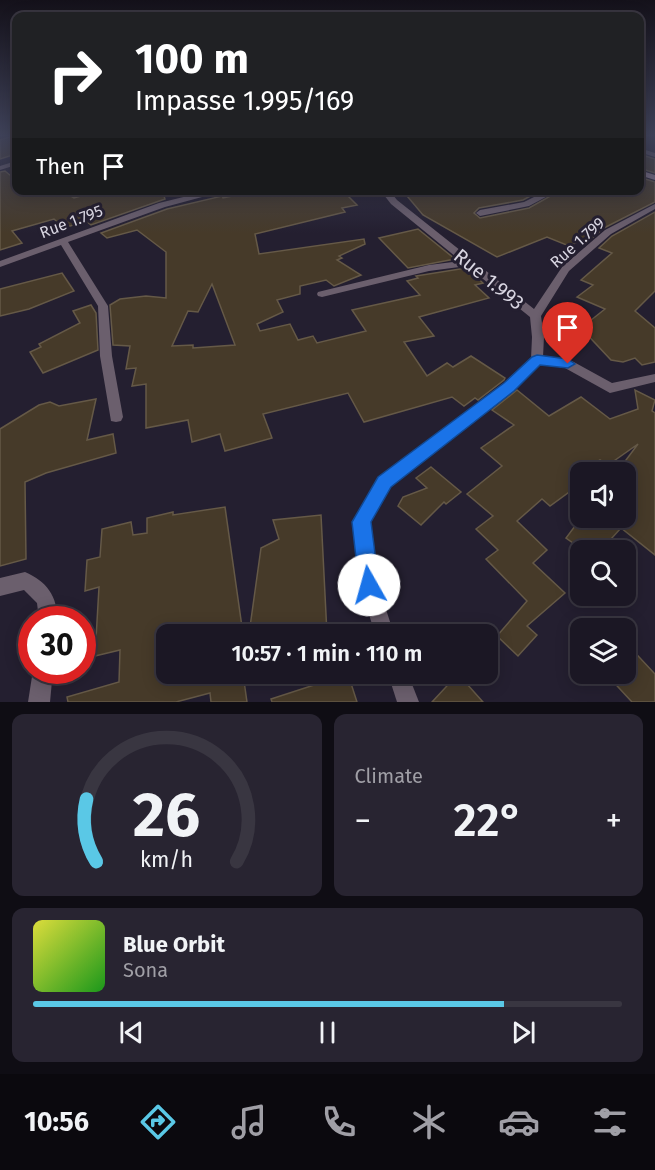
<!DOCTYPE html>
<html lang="en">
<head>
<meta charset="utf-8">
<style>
	body { margin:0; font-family:"Fira Sans",sans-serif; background:#282431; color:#f1f3f6; height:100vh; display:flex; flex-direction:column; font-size:22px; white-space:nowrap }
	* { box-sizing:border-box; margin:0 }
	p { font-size:20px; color:#a09fa6 }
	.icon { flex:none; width:33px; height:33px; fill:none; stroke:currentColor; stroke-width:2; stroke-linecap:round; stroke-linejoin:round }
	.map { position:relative; height:702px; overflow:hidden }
	.details { display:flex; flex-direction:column; gap:12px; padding:12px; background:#0f0d14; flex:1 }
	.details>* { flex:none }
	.hud { position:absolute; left:12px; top:12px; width:632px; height:183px; border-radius:12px; box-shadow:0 3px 15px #0003,0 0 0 2px #393641; background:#202124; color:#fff; overflow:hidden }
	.tools { position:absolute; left:570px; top:462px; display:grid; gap:12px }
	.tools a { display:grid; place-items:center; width:66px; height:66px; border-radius:12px; background:#1b1724; box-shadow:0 3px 15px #0003,0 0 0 2px #393641; font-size:30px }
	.speed { position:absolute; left:18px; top:606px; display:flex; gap:12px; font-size:30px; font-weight:700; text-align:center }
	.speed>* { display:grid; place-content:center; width:78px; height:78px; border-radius:50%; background:#1b1724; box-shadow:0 3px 15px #0003,0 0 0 2px #393641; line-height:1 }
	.speed .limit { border:9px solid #d22; background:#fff; color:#111 }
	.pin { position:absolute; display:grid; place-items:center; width:51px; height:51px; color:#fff; margin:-62px -26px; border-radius:50% 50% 50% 0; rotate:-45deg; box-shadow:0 0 6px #0007 }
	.pin .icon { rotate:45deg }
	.me { position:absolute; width:66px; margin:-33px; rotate:353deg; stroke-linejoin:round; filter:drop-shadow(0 0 4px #0008) }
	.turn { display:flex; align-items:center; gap:21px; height:126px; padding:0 24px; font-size:27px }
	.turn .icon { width:78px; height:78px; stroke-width:2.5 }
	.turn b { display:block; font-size:42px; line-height:51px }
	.then { display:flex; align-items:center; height:57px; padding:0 24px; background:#0003; gap:12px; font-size:22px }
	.big { font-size:45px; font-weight:600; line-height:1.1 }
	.details .tile { flex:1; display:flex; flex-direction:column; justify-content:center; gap:9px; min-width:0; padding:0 21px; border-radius:12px; background:#282431 }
	.details .dial { align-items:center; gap:0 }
	.dial svg { height:156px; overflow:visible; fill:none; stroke:#393641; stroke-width:7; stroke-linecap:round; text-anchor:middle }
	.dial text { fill:#f1f3f6; stroke:none }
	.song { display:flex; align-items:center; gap:18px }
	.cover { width:72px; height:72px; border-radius:9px; background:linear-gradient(135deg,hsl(60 70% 55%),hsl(120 70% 35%)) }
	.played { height:6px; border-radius:3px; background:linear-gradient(90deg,#5ac8e6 80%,#393641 80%) }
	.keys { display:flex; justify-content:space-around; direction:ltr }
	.heat { display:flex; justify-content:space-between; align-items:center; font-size:33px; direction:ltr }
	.details .tiles { flex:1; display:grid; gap:12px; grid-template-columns:1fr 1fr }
	.tile:last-child { grid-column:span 2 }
	.trip { position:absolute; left:156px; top:624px; width:342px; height:60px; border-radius:12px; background:#1b1724; box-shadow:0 3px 15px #0003,0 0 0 2px #393641; font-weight:600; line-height:60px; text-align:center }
	.tabs { display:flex; height:96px; justify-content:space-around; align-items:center; background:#0b090e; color:#a09fa6 }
	.tabs .icon { width:42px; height:42px }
	.tabs .selected { color:#5ac8e6 }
	.tabs b { font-size:27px; color:#f1f3f6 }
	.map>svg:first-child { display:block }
	.building { fill:#463a29; stroke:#655947; stroke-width:1.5; fill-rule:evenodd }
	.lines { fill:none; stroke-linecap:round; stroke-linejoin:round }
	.minor { fill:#6b5f6d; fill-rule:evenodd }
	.secondary { fill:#948297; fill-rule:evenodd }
	.route { fill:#1a73e8; stroke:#114b97; stroke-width:1.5 }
	.labels { text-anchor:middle; stroke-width:6; stroke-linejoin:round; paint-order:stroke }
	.far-street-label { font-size:16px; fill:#d8d5e1; stroke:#241f30 }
	.street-label { font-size:20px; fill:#d8d5e1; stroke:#241f30 }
</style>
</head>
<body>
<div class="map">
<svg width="655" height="702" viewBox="0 0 655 702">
	<rect width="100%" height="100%" fill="#241f30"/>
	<g class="building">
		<path d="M 16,135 L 16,154 L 0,159 L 0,140 Z"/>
		<path d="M 639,154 L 655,159 L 655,173 L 639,168 Z"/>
		<path d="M 5,171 L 16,180 L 16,190 L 61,190 L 74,198 L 95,192 L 99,195 L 114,190 L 162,190 L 165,199 L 91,225 L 86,221 L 64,228 L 54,219 L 12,231 L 22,243 L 0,250 L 0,172 Z"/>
		<path d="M 639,177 L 655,182 L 655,202 L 604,228 L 586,243 L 580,241 L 569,246 L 547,237 L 497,257 L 423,215 L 402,190 L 542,190 L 523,200 L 479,208 L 474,213 L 480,218 L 529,208 L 561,190 L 639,190 Z"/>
		<path d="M 262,190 L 342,190 L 357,205 L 342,208 L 345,212 L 255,234 L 259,254 L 364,239 L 365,244 L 339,256 L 342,258 L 337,260 L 361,275 L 334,286 L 326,280 L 300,286 L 300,294 L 277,300 L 283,312 L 257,324 L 260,331 L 290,324 L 298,340 L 313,336 L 317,343 L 366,331 L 352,310 L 420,295 L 407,281 L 418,278 L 416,276 L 466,268 L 483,283 L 475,285 L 489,298 L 419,317 L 434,336 L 404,342 L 427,376 L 447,363 L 453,367 L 471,356 L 505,378 L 504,380 L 478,400 L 475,398 L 464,406 L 452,397 L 364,422 L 348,393 L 263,414 L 272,438 L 225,451 L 220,434 L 192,442 L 188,420 L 146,428 L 146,384 L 132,386 L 136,368 L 126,369 L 130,346 L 113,345 L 110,305 L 120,299 L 146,296 L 166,298 L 166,252 L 137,230 L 107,238 L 101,233 L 167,209 L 222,196 L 223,198 ZM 212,284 L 235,345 L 193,348 L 193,345 L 172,346 L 188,311 L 198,312 Z"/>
		<path d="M 655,212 L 655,291 L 635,311 L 655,328 L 655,362 L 642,365 L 635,358 L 623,362 L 611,360 L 581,328 L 605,309 L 577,297 L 593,285 L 581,280 L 612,253 L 599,248 L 612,236 Z"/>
		<path d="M 418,229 L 455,259 L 408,268 L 379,238 Z"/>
		<path d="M 62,273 L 74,291 L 29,309 L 0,316 L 0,289 Z"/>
		<path d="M 91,305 L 96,313 L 98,350 L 43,373 L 30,352 L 41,347 L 39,344 L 80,323 L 73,311 Z"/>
		<path d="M 517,390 L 549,416 L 581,397 L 610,419 L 638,409 L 635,390 L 655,400 L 652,411 L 655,413 L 655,555 L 621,528 L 601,550 L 583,550 L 566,538 L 581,518 L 626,518 L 626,490 L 633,483 L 626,478 L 626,472 L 617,472 L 638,444 L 608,465 L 600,460 L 580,472 L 580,484 L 550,506 L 542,499 L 517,521 L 547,550 L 533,563 L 565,593 L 527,626 L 537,635 L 518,656 L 497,636 L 527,601 L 486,559 L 498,550 L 476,529 L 493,516 L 467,494 L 502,466 L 481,448 L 514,425 L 492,410 Z"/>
		<path d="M 96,399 L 87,440 L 113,434 L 116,453 L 46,473 L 25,482 L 26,559 L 0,566 L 0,429 L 39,405 L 50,402 L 59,406 Z"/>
		<path d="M 431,467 L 461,492 L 446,504 L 444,502 L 421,525 L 398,506 L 403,497 L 427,488 L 416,478 Z"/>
		<path d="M 225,507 L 243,634 L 166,634 L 166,674 L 243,674 L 247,702 L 211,702 L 210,693 L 176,702 L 68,702 L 67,697 L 119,682 L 120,650 L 95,656 L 99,587 L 85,591 L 87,560 L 100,557 L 102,529 L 131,522 L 133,535 L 147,533 L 147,518 L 173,512 L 173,515 Z"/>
		<path d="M 321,515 L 327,634 L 249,634 L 261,548 L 279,539 L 273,520 Z"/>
		<path d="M 626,643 L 655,674 L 655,702 L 632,702 L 606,674 L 626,674 Z"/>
		<path d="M 348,674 L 357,702 L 272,702 L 271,699 Z"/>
		<path d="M 458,674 L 483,702 L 432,702 Z"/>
	</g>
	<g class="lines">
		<g class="minor">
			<path d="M 639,148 L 655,153 L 655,157 L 639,152 Z"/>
			<path d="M 16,161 L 16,165 L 0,170 L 0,166 Z"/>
			<path d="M 212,190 L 228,190 L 165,207 L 68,242 L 108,306 L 112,356 L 123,417 L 121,421 L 116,422 L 111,421 L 100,356 L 98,306 L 61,245 L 0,267 L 0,261 L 159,203 Z"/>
			<path d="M 380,190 L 389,190 L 397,200 L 534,309 L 562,267 L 605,230 L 655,204 L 655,209 L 611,234 L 569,271 L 541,316 L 544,337 L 543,357 L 572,361 L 612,383 L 655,374 L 655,382 L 610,393 L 565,368 L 540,364 L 514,390 L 389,487 L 369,523 L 378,585 L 394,634 L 375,634 L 360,585 L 353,522 L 355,517 L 379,477 L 504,384 L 531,359 L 532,337 L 530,317 L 467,266 L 429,271 L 322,297 L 318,296 L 317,294 L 318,292 L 322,291 L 429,265 L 461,261 L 391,204 Z"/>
			<path d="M 548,190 L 559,190 L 529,206 L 480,216 L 476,213 L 480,210 L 524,202 Z"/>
			<path d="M 25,572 C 46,581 58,596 57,620 L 39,620 L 37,603 L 24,590 L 0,596 L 0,578 Z"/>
			<path d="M 33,670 L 53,670 L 50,702 L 28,702 Z"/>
			<path d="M 388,674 L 408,674 L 419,702 L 397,702 Z"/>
		</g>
		<path class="secondary" d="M 639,170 L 655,175 L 655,180 L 639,175 Z"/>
	</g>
	<linearGradient id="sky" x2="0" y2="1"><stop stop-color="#14111a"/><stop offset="0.58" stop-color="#3f4259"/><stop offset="1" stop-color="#3f4259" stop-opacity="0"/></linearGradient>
	<rect width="655" height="233" fill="url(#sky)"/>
	<path class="route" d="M 537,355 L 568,359 L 575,364 L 568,368 L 540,365 L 514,391 L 391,487 L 371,522 L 379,585 L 376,592 L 369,595 L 362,592 L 359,585 L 352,522 L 378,477 L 504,383 L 532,357 Z"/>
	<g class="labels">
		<g class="far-street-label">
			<text transform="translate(71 221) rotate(-21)" y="6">Rue 1.795</text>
			<text transform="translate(577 242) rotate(-42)" y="6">Rue 1.799</text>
		</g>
		<g class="street-label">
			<text transform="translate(489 279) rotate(39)" y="7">Rue 1.993</text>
		</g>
	</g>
</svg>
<div class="tools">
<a><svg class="icon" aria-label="sound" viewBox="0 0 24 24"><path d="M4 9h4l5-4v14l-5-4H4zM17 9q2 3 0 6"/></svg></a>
<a><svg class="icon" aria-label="search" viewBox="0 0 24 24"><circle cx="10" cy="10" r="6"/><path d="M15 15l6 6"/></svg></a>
<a><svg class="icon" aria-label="layers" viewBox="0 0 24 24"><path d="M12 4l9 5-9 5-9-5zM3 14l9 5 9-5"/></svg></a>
</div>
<div class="speed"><div class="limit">30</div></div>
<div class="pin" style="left:568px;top:364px;background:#d93025"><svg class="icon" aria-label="arrive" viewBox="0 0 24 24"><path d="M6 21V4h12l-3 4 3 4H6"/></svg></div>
<svg class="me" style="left:369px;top:585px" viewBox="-20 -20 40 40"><circle r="19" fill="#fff"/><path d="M0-13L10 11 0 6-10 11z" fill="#1a73e8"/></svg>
<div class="trip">10:57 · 1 min · 110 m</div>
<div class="hud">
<div class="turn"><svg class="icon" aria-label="right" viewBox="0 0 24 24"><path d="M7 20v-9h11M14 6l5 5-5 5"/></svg><div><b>100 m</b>Impasse 1.995/169</div></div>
<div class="then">Then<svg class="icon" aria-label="arrive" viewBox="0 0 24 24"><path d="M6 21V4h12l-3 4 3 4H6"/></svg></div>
</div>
</div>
<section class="details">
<div class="tiles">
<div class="tile dial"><svg viewBox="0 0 100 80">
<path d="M14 69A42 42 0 1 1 86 69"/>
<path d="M14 69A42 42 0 0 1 9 37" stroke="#5ac8e6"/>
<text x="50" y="56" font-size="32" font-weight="700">26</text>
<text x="50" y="72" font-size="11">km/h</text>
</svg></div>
<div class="tile"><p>Climate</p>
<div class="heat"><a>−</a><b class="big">22°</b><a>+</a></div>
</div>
<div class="tile">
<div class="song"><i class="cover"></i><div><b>Blue Orbit</b><p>Sona</p></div></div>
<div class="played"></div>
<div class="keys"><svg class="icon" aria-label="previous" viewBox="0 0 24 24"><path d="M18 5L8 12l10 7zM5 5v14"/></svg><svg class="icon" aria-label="pause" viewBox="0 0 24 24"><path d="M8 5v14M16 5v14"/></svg><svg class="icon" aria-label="next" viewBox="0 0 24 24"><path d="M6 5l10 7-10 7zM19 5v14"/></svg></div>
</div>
</div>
</section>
<nav class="tabs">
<b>10:56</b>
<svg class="icon selected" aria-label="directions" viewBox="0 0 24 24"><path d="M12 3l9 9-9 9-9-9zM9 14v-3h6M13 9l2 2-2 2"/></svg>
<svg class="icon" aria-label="music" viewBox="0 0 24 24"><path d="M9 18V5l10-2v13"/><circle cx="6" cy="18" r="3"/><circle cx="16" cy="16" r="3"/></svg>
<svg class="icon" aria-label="phone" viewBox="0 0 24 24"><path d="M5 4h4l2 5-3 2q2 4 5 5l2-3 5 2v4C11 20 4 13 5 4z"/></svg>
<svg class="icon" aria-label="climate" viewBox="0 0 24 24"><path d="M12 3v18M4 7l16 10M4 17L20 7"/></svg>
<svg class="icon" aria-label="car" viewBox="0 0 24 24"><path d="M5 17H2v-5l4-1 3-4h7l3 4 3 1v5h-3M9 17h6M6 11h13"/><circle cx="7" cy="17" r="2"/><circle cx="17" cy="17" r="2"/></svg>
<svg class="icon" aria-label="filters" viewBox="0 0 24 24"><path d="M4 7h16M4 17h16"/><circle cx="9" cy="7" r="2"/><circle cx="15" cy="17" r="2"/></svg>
</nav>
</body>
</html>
